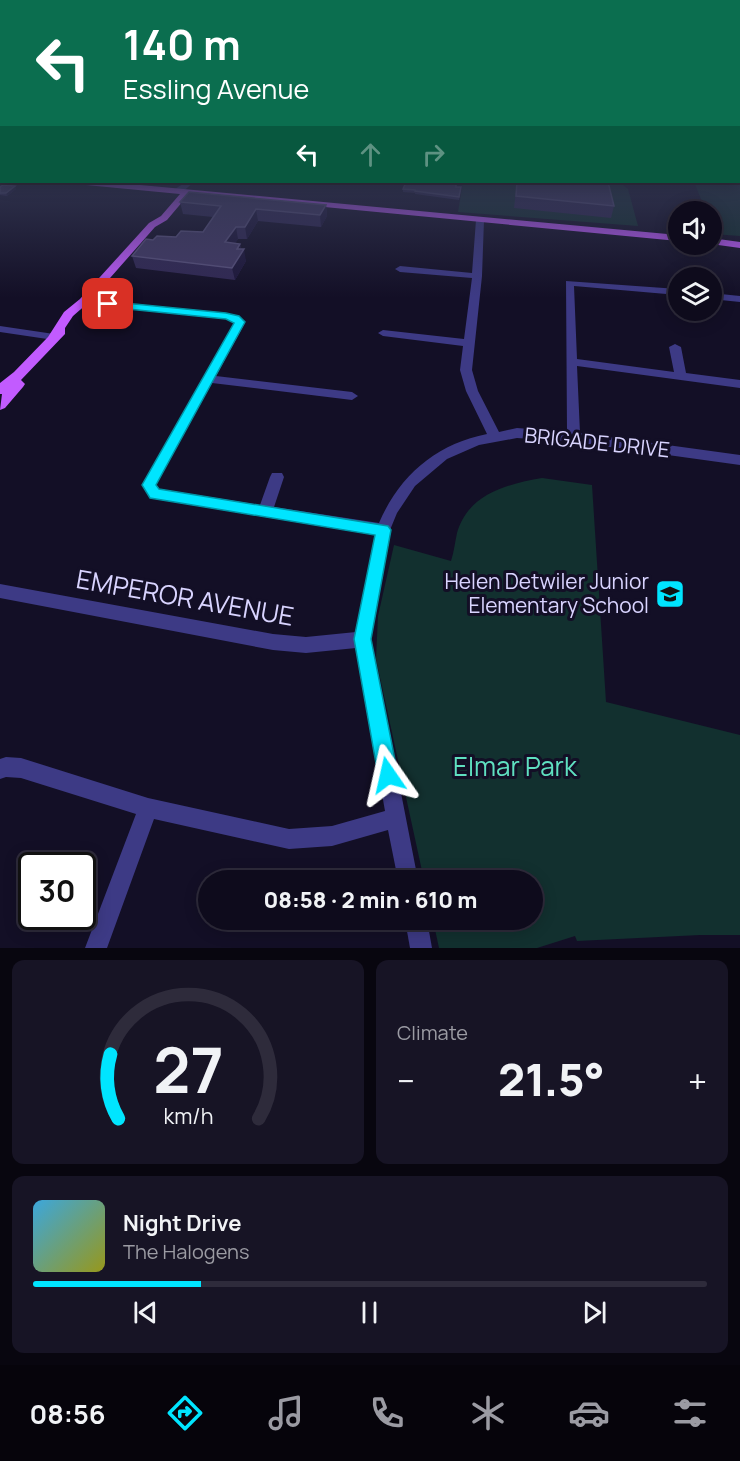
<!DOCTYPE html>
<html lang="en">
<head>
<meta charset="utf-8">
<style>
	body { margin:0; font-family:Manrope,sans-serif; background:#171425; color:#f1f3f6; height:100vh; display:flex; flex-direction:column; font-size:22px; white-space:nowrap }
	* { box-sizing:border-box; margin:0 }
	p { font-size:20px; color:#9b9ba3 }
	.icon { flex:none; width:33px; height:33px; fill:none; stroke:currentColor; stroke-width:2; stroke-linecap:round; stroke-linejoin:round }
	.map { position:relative; height:948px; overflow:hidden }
	.panel { display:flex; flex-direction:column; gap:12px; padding:12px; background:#08060f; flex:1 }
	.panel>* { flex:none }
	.top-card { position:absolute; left:0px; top:0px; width:741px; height:183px; box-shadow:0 3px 15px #0003,0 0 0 2px #2e2b3b; background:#0b6e4f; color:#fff; overflow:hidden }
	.buttons { position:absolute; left:668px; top:201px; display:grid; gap:12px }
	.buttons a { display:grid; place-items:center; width:54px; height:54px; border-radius:50%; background:#0e0b1c; box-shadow:0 3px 15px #0003,0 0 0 2px #2e2b3b; font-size:30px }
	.speed { position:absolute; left:18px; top:852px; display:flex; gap:12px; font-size:30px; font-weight:700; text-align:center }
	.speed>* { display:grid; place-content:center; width:78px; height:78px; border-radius:50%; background:#0e0b1c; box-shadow:0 3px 15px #0003,0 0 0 2px #2e2b3b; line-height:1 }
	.speed .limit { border:3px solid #111; border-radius:9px; background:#fff; color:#111 }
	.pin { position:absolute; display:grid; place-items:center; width:51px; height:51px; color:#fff; margin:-26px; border-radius:12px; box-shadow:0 3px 9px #0006 }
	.me { position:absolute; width:66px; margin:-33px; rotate:349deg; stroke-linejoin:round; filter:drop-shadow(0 0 4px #0008) }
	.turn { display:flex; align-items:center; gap:21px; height:126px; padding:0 24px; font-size:27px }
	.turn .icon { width:78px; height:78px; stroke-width:2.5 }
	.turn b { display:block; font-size:42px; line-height:51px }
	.lanes { display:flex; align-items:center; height:57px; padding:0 24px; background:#0003; justify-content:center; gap:30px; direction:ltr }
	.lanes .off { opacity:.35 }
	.big { font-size:45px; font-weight:800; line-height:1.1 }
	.panel .card { flex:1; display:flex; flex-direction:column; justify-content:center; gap:9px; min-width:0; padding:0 21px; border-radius:12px; background:#171425 }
	.panel .dial { align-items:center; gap:0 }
	.dial svg { height:156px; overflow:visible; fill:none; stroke:#2e2b3b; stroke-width:7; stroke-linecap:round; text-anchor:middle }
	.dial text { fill:#f1f3f6; stroke:none }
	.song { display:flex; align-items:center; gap:18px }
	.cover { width:72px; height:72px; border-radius:9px; background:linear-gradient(135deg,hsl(200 70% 55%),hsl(60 70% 35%)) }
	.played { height:6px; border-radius:3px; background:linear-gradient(90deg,#00e5ff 25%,#2e2b3b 25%) }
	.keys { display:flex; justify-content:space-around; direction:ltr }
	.heat { display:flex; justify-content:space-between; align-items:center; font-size:33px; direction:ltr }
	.panel .tiles { flex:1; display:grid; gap:12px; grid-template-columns:1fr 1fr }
	.card:last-child { grid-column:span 2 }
	.trip { position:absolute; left:198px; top:870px; width:345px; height:60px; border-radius:30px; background:#0e0b1c; box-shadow:0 3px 15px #0003,0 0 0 2px #2e2b3b; font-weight:800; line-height:60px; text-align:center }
	.dock { display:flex; height:96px; justify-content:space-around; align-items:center; background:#06040b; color:#9b9ba3 }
	.dock .icon { width:42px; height:42px }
	.dock .active { color:#00e5ff }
	.dock b { font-size:27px; color:#f1f3f6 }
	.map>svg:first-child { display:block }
	.green { fill:#12302f }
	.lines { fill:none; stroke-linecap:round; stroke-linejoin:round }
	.minor { fill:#3d3a85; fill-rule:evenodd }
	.major { fill:#c25bff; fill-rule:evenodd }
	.wall { fill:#312854 }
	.shaded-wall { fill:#1d163a }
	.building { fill:#433a66; stroke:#5a527e; stroke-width:1.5 }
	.route { fill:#00e5ff; stroke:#0095a6; stroke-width:1.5 }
	.labels { text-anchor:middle; stroke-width:6; stroke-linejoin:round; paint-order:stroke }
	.street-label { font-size:21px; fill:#d9d4ff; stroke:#130f26 }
	.poi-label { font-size:21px; fill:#d9d4ff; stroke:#130f26; text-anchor:end }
	.near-street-label { font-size:26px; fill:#d9d4ff; stroke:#130f26 }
	.near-park-label { font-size:26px; fill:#5fe0c0; stroke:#130f26 }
</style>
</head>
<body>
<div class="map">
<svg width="740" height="948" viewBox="0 0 740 948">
	<rect width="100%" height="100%" fill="#130f26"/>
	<g class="green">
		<path d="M 740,165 L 740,236 L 713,234 L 711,212 L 706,211 L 694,182 L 740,182 Z"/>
		<path d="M 463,182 L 619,182 L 628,189 L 638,226 L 458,212 Z"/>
		<path d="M 542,478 L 592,485 L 606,702 L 740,735 L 740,935 L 700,935 L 577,941 L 575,936 L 537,948 L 439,948 L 433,920 L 532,920 L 532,880 L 424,880 L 376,659 L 378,616 L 394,545 L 451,561 C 454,552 455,542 457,533 C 468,494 507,484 542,478 Z"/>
	</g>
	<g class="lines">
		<g class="minor">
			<path d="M 186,182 L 194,182 L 181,193 L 175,193 L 175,189 Z"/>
			<path d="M 480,217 L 484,220 L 482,276 L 472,370 L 478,391 L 499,432 L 517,428 L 567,432 L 566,281 L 678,289 L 678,295 L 574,286 L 577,359 L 674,372 L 669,347 L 675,344 L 681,347 L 686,373 L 740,380 L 740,388 L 577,366 L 580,433 L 740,455 L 740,465 L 574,442 L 517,438 L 479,445 L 447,459 L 415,486 L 397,513 L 390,530 L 371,639 L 418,880 L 398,880 L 388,830 L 332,846 L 289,849 L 154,819 L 107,948 L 85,948 L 136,814 L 21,778 L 6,777 L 0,779 L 0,759 L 6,757 L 21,758 L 148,798 L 289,829 L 332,826 L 385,811 L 356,648 L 306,653 L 273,650 L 0,598 L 0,584 L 273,634 L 306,637 L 356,632 L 375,535 L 155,499 L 150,498 L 142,485 L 234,323 L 226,319 L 84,304 L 79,301 L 84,298 L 239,316 L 245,323 L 216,376 L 352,392 L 358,396 L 352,400 L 212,383 L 156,485 L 159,489 L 260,505 L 270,477 L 272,473 L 282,473 L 284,477 L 274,507 L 379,523 C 399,476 436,444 487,434 L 466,391 L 460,370 L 463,346 L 383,336 L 378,333 L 383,330 L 464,339 L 472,278 L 400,272 L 395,269 L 400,266 L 472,273 L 476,220 Z"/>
			<path d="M 711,293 L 740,296 L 740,302 L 711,299 Z"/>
			<path d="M 0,326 L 54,334 L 59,337 L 54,340 L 0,332 Z"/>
			<path d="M 405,920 L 427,920 L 432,948 L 410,948 Z"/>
		</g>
		<g class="major">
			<rect x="0" y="170" width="2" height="6"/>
			<path d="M 82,182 L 108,182 L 678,235 L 678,241 L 189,194 L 167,220 L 155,227 L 88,303 L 73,316 L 65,328 L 65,334 L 21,380 L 25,384 L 23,387 L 5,408 L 0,410 L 2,394 L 0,394 L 0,383 L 14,372 L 48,337 L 64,312 L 80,299 L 149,223 L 161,216 L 180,194 L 86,185 Z"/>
			<path d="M 711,238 L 740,242 L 740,248 L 711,244 Z"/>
		</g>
	</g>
	<g class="wall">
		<path d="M 517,182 L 614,206 L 611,218 L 514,208 Z"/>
		<path d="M 0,187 L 16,189 L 7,196 L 0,195 Z"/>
		<path d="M 456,187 L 461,187 L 459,200 L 415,194 L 415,193 L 403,192 L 403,189 Z"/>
		<path d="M 180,202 L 326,205 L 327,216 L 321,227 L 258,221 L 247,239 L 238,239 L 235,243 L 240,244 L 241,249 L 246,261 L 235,280 L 136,268 L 132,256 L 153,240 L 176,237 L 203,232 L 213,217 L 183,214 Z"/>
	</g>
	<g class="shaded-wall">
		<path d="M 15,186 L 16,189 L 7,196 L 6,193 Z"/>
		<path d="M 326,205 L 327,216 L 321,227 L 320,215 Z"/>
		<path d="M 256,209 L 258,221 L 247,239 L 245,227 Z"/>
		<path d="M 236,227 L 238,239 L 228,254 L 225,242 Z"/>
		<path d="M 240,244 L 242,253 L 244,249 L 246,261 L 235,280 L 232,268 L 237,249 Z"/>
	</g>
	<g class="building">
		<path d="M 406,182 L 456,182 L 456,187 L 461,187 L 459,197 L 415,191 L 415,190 L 403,189 Z"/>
		<path d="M 517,182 L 608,182 L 614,206 L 516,196 Z"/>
		<path d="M 3,185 L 15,186 L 6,193 L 0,193 L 0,187 Z"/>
		<path d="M 189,192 L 326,205 L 320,215 L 256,209 L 245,227 L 236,227 L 225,242 L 240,244 L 237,249 L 244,249 L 232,268 L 132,256 L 146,239 L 153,240 L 157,236 L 176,237 L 181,231 L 203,232 L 221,206 L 180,202 Z"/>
	</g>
	<linearGradient id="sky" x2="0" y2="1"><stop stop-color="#0a0815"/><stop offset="0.55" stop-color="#333752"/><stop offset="1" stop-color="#333752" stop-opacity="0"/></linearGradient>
	<rect width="740" height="298" fill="url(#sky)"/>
	<path class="route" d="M 104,301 L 226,313 L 239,316 L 245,322 L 156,485 L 159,489 L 388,526 L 391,530 L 371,639 L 398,775 L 395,782 L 388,785 L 381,782 L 378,775 L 354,639 L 375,535 L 150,498 L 142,485 L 234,323 L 226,319 L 108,307 L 104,306 Z"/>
	<defs>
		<g id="school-square" transform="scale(1.5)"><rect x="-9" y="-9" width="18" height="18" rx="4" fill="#00e5ff" stroke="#130f26"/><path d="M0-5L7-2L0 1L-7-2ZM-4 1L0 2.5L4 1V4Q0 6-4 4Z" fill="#111"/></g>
	</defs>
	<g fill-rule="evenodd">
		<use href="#school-square" x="670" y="594"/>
	</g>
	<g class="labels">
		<g class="street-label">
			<text transform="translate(597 443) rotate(6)" y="7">BRIGADE DRIVE</text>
		</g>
		<g class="poi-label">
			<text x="649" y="589">Helen Detwiler Junior<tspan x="649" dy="24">Elementary School</tspan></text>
		</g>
		<g class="near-street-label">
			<text transform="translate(185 598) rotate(10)" y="9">EMPEROR AVENUE</text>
		</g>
		<g class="near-park-label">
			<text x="515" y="776">Elmar Park</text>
		</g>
	</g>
</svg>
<div class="buttons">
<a><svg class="icon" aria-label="sound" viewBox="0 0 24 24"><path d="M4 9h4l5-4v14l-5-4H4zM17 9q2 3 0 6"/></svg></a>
<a><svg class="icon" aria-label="layers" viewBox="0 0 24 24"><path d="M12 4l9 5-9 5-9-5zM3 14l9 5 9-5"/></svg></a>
</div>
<div class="speed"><div class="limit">30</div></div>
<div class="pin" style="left:108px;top:304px;background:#d93025"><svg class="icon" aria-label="arrive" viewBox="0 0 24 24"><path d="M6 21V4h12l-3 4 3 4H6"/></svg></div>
<svg class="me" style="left:388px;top:775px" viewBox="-20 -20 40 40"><path d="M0-17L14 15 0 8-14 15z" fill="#00e5ff" stroke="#fff" stroke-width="4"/></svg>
<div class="trip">08:58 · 2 min · 610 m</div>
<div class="top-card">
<div class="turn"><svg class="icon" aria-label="left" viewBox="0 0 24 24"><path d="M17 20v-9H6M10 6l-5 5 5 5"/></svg><div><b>140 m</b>Essling Avenue</div></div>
<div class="lanes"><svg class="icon" aria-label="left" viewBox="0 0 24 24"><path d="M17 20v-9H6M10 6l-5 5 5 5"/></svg><svg class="icon off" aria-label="ahead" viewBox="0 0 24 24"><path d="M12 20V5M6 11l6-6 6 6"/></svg><svg class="icon off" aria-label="right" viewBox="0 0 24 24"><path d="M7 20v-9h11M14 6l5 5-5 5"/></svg></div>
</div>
</div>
<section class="panel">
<div class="tiles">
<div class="card dial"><svg viewBox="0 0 100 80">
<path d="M14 69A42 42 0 1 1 86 69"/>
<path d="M14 69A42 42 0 0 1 10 36" stroke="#00e5ff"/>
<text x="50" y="56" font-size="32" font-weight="700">27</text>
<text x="50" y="72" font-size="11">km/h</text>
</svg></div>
<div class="card"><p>Climate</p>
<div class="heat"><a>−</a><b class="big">21.5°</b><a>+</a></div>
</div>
<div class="card">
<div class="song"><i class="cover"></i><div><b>Night Drive</b><p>The Halogens</p></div></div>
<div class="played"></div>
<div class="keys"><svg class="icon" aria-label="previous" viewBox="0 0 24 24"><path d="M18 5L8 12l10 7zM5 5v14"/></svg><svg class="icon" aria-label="pause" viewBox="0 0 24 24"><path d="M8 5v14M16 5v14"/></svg><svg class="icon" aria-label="next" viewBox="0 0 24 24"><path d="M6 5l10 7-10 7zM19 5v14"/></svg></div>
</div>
</div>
</section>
<nav class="dock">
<b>08:56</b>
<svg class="icon active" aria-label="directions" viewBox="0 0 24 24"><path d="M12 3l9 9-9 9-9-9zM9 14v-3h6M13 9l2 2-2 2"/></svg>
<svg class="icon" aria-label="music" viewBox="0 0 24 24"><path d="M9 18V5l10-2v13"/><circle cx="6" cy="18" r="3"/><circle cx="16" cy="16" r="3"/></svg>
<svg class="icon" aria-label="phone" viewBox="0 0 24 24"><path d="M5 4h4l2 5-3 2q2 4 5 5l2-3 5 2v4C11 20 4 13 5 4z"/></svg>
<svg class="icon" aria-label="climate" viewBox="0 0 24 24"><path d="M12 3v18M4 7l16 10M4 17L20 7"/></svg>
<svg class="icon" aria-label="car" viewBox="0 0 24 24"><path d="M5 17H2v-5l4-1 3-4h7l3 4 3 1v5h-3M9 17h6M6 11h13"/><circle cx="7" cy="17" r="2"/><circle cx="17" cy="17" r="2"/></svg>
<svg class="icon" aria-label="filters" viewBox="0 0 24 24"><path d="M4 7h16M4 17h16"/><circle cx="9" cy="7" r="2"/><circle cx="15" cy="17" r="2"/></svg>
</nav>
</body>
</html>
